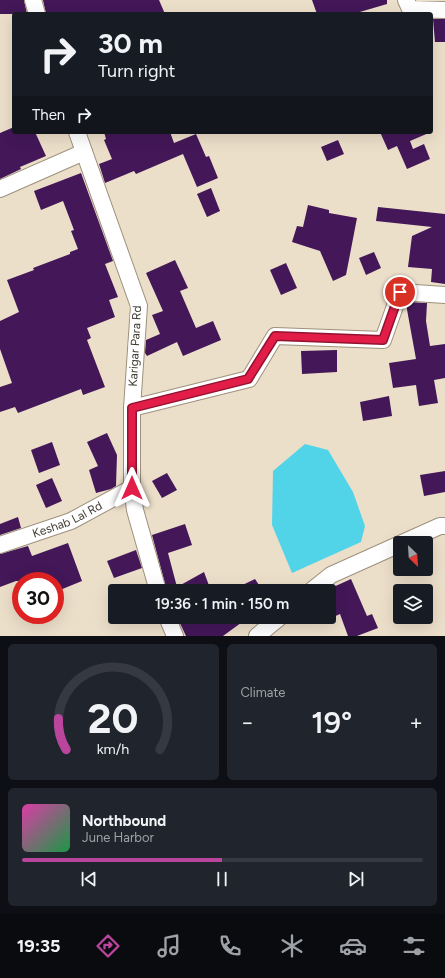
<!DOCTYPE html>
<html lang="en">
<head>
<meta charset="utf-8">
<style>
	body { margin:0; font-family:Figtree,sans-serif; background:#20242c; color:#f1f3f6; height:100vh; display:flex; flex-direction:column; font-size:15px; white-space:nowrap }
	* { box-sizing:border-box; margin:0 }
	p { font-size:13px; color:#9ea1a6 }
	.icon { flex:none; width:22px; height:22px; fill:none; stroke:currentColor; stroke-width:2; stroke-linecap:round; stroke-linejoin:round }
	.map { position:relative; height:636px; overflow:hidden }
	.sheet { display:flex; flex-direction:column; gap:8px; padding:8px; background:#0d0f14; flex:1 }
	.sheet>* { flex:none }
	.hud { position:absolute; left:12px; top:12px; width:421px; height:122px; border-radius:4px; box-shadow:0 4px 16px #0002; background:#171b24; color:#f1f3f6; overflow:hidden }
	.needle { width:26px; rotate:155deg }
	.tools { position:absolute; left:393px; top:536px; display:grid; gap:8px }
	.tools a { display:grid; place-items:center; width:40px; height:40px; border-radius:4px; background:#171b24; box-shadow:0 4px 16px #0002; font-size:20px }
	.speed { position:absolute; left:12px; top:572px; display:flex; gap:8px; font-size:20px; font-weight:700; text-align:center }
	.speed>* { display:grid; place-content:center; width:52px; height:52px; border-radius:50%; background:#171b24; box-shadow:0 4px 16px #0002; line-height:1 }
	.speed .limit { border:6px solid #d22; background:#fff; color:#111 }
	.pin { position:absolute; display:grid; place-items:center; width:34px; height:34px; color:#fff; margin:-17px; border:2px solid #fff; border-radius:50%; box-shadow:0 1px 4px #0007 }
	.me { position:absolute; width:44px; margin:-22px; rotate:0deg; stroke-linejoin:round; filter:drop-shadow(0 0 3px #0008) }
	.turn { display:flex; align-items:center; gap:14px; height:84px; padding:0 20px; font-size:18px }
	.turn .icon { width:52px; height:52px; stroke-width:2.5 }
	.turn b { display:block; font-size:28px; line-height:34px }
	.then { display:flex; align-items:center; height:38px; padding:0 20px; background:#0003; gap:8px; font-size:15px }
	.big { font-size:30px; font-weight:600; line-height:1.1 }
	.sheet .card { flex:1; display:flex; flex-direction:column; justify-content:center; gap:6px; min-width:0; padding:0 14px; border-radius:6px; background:#20242c }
	.sheet .dial { align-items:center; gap:0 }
	.dial svg { height:104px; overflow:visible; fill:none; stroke:#363941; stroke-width:7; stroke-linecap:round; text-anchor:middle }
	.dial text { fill:#f1f3f6; stroke:none }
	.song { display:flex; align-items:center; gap:12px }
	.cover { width:48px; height:48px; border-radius:6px; background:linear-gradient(135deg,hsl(320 70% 55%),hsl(140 70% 35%)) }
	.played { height:4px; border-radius:2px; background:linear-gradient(90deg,#ba459c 50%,#363941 50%) }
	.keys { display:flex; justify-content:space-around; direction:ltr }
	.heat { display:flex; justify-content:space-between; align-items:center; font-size:22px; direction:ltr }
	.sheet .tiles { flex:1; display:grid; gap:8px; grid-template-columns:1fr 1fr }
	.card:last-child { grid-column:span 2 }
	.trip { position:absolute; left:108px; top:584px; width:228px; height:40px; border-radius:4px; background:#171b24; box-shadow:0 4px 16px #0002; font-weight:600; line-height:40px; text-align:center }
	.tabs { display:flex; height:64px; justify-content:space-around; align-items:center; background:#090b0e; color:#9ea1a6 }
	.tabs .icon { width:28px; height:28px }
	.tabs .selected { color:#ba459c }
	.tabs b { font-size:18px; color:#f1f3f6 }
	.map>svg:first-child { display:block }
	.water { fill:#51d4e8 }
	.building { fill:#431758 }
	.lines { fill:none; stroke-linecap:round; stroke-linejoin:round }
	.minor-casing { stroke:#9d917d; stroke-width:18 }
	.minor { stroke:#fff; stroke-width:16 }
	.route-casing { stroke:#92132f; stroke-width:10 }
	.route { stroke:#e11d48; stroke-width:7 }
	.labels { text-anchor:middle; stroke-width:4; stroke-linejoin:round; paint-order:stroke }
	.street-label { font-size:12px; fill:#403b32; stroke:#fff }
</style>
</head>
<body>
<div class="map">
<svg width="445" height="636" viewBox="0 0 445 636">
	<rect width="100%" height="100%" fill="#ecdfca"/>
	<path class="water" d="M 305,444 L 328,450 L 353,492 L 365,526 L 361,542 L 292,573 L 272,525 L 273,471 Z"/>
	<g class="building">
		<path d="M 0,0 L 24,0 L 27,14 L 0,14 Z"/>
		<path d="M 43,0 L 159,0 L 165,14 L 46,14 Z"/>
		<path d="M 312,0 L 387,0 L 387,4 L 353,14 L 317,14 Z"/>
		<path d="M 433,19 L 445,19 L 445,42 L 435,42 Z"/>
		<path d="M 14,127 L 14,132 L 35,132 L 46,156 L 20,167 L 21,169 L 0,179 L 0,133 Z"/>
		<path d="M 104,132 L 170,132 L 174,143 L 196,134 L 206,157 L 209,156 L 218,178 L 197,187 L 183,154 L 136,174 L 134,171 L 105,183 L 99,164 L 112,159 L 104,140 L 106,139 Z"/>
		<path d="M 380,132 L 431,132 L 410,141 L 413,149 L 424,144 L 430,159 L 407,169 L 397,146 L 388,150 Z"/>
		<path d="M 338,140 L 344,154 L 327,161 L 321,147 Z"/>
		<path d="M 81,173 L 113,261 L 105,264 L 118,297 L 109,300 L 115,317 L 87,328 L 91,338 L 87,340 L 105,387 L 83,395 L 81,389 L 18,413 L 15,407 L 0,412 L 0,387 L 12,383 L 0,349 L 0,321 L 19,312 L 7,280 L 34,270 L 33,268 L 70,254 L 70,252 L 78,249 L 71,231 L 74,230 L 63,201 L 41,210 L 34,191 Z"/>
		<path d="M 211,188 L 220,211 L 207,217 L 197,194 Z"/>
		<path d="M 308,205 L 329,210 L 329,213 L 357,218 L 346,275 L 333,281 L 320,251 L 292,242 L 297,226 L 303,227 Z"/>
		<path d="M 378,207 L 445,214 L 445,284 L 431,282 L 432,269 L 408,267 L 412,236 L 432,227 L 376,221 Z"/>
		<path d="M 374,252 L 381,268 L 366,275 L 359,258 Z"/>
		<path d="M 175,260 L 188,288 L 180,291 L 196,328 L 213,321 L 221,340 L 183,356 L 177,342 L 147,356 L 145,353 L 146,340 L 160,334 L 152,315 L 163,311 L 146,273 Z"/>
		<path d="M 286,263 L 297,288 L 281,295 L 270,270 Z"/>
		<path d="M 407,302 L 427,303 L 426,321 L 430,346 L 445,344 L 445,378 L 434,380 L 438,403 L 419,406 L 416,385 L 393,388 L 389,363 L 416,359 L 406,304 Z"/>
		<path d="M 337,350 L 337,372 L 302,374 L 301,351 Z"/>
		<path d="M 389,396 L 392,416 L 363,421 L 360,402 Z"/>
		<path d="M 107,433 L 117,455 L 116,486 L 111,489 L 96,493 L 89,470 L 98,466 L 87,442 Z"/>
		<path d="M 52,442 L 60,465 L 39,473 L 31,450 Z"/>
		<path d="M 445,471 L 445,492 L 424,496 L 420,475 Z"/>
		<path d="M 167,473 L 177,490 L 162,498 L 152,481 Z"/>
		<path d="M 52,478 L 62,501 L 46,508 L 36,485 Z"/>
		<path d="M 18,517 L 21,528 L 0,535 L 0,524 Z"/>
		<path d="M 185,524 L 192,545 L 168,553 L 177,587 L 204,572 L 211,591 L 167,591 L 152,535 Z"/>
		<path d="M 68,543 L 82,581 L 55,592 L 55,581 L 45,581 L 43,576 L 31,581 L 16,581 L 0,587 L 0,554 L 28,546 L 32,556 Z"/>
		<path d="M 136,550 L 142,568 L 114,578 L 107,561 Z"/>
		<path d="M 255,579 L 263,591 L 230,591 Z"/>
		<path d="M 351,579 L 367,616 L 372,614 L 378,628 L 357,636 L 348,636 L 340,614 L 329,619 L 329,589 Z"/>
		<path d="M 182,617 L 249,617 L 223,636 L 186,636 L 178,619 Z"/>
	</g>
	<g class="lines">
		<g class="minor-casing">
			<g id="minor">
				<path d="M 33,0 L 37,14"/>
				<path d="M 406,0 L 410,9 L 445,10"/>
				<path d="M 77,132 L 139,306 L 132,408 L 132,488 L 135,510 L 158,591"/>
				<path d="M 0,189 L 84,152"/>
				<path d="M 132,408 L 249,379 L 275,336 L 383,340 L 400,292 L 445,295"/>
				<path d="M 402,543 L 440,526 L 445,526"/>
				<path id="s1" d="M 0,545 L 71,521 L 132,488"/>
				<path d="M 311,591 L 331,575 L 400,544"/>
				<path d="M 167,617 L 175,636"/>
				<path d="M 257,636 L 280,617"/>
			</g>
		</g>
		<use href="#minor" class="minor"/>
	</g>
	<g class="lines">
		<g class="route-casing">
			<path id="route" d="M 132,488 L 132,408 L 248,379 L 275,336 L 383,340 L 400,292"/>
		</g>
		<use href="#route" class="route"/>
	</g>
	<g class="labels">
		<g class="street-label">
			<text transform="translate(135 346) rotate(-87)" y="4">Karigar Para Rd</text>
			<text dy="4" stroke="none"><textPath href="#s1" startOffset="72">Keshab Lal Rd</textPath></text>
		</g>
	</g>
</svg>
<div class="tools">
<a><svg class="needle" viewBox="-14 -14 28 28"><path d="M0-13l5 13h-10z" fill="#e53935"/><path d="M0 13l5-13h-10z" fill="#9ea1a6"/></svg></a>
<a><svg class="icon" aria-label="layers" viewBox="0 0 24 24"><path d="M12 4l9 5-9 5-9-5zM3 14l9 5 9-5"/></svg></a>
</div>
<div class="speed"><div class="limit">30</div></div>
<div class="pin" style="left:400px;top:292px;background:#d93025"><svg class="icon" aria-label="arrive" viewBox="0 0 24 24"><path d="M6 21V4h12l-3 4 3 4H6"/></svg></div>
<svg class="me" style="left:132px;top:488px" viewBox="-20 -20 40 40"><path d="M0-17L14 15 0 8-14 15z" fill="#e11d48" stroke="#fff" stroke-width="4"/></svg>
<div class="trip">19:36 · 1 min · 150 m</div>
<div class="hud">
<div class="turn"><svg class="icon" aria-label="right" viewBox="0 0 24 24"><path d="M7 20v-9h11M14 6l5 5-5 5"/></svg><div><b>30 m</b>Turn right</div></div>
<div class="then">Then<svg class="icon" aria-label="right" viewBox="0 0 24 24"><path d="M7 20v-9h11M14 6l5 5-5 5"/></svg></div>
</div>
</div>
<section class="sheet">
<div class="tiles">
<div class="card dial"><svg viewBox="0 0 100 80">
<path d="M14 69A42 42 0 1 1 86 69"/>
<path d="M14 69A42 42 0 0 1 8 45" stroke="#ba459c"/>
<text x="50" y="56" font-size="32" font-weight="700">20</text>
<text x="50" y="72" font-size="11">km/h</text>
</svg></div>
<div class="card"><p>Climate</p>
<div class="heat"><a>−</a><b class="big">19°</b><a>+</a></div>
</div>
<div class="card">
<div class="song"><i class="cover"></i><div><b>Northbound</b><p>June Harbor</p></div></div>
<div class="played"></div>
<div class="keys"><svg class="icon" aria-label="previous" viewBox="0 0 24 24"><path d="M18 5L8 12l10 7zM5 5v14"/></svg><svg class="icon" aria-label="pause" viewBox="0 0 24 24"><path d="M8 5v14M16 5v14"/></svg><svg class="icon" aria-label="next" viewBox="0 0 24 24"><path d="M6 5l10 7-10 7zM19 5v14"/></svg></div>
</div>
</div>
</section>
<nav class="tabs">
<b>19:35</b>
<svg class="icon selected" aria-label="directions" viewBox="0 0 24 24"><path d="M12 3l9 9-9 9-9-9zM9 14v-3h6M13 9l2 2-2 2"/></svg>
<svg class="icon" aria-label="music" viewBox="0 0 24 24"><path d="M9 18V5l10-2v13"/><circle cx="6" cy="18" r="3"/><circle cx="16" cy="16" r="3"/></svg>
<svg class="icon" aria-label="phone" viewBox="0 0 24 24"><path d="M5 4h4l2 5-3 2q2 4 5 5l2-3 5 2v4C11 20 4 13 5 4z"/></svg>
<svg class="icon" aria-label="climate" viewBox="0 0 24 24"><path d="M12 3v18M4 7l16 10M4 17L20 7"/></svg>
<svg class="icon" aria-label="car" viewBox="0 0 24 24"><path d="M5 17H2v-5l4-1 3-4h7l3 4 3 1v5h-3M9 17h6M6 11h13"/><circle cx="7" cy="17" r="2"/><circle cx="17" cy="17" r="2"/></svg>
<svg class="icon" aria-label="filters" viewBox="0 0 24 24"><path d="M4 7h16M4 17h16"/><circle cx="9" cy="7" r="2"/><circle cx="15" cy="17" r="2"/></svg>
</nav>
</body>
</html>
